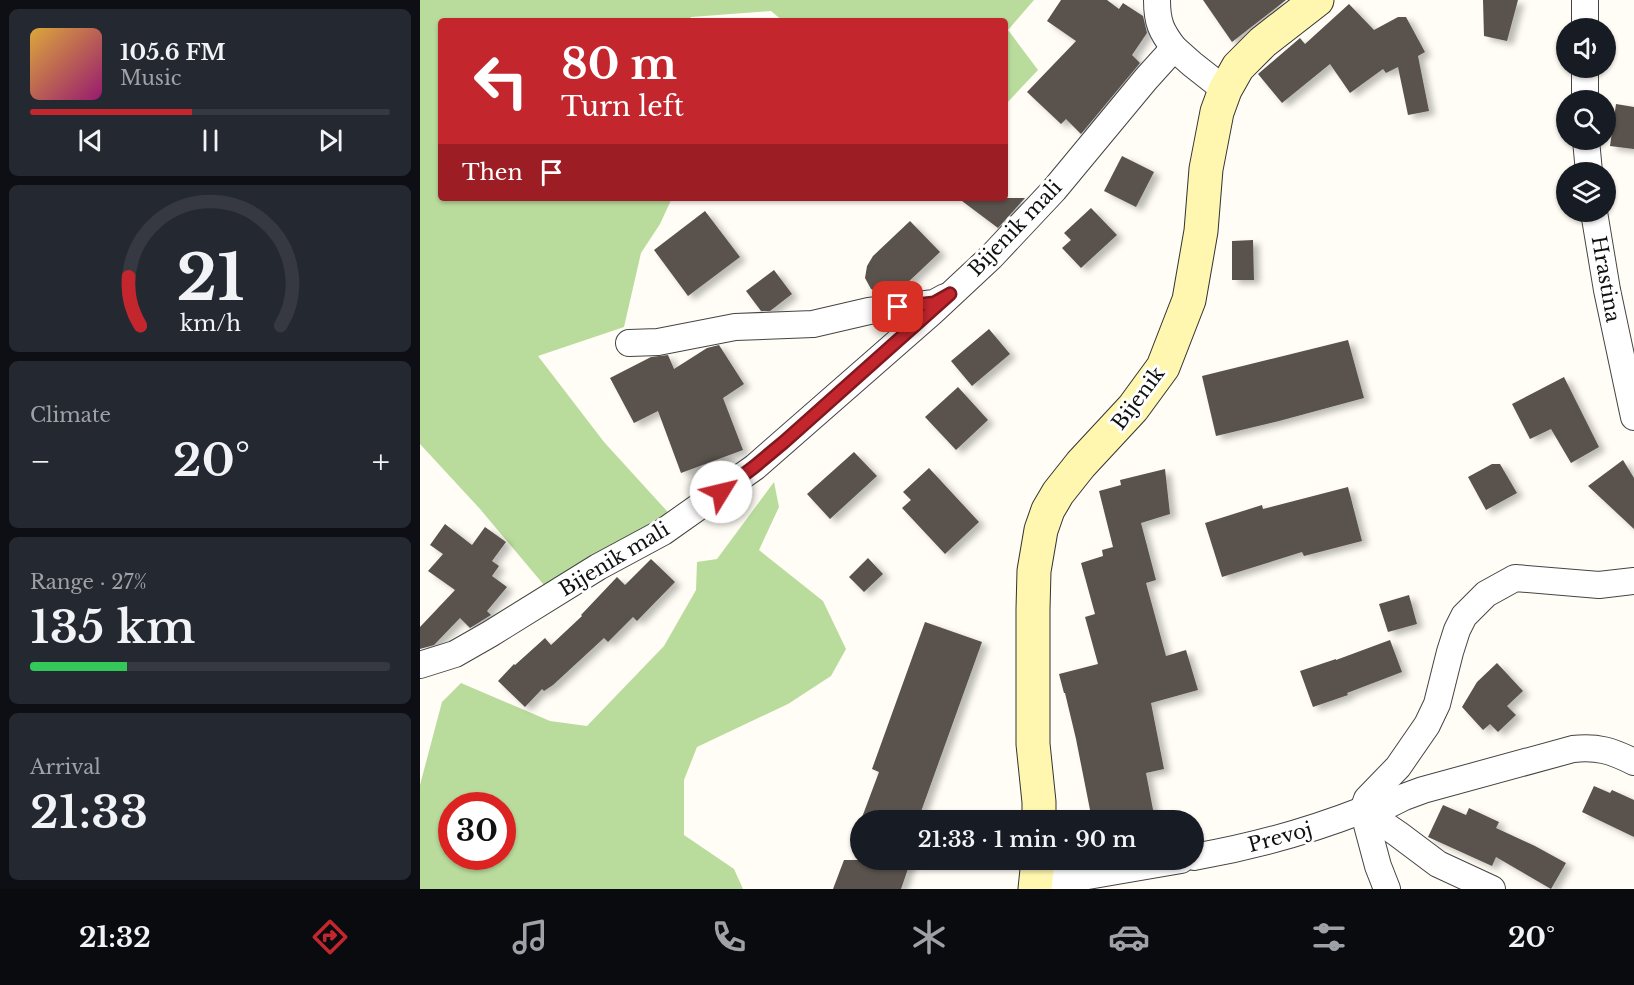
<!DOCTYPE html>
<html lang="en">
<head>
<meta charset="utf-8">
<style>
	body { margin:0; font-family:"Libre Baskerville",serif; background:#242831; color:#f1f3f6; height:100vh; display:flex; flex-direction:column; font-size:22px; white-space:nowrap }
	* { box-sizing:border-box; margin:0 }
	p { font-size:20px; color:#9ea1a6 }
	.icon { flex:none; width:33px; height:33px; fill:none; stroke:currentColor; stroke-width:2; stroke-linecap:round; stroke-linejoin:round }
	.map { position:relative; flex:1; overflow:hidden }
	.details { display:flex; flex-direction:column; gap:9px; padding:9px; background:#0d0f14; width:420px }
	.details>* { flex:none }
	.hud { position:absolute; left:18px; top:18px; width:570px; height:183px; border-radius:6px; box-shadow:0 2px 4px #0004; background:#c4262e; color:#fff; overflow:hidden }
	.controls { position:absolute; left:1136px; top:18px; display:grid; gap:12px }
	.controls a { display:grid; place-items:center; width:60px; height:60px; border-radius:50%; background:#171b24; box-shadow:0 2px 4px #0004; font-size:30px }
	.speed { position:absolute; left:18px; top:792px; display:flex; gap:12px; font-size:30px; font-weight:700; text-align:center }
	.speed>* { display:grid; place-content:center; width:78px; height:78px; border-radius:50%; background:#171b24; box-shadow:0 2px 4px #0004; line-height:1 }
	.speed .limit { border:9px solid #d22; background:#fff; color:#111 }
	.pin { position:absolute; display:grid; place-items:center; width:51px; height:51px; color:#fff; margin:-26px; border-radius:12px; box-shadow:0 3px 9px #0006 }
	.me { position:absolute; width:66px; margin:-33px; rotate:54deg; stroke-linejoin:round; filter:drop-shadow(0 0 4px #0008) }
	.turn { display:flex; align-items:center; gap:21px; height:126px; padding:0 24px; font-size:27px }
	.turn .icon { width:78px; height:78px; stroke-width:2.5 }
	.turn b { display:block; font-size:42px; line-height:51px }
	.then { display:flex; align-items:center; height:57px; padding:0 24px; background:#0003; gap:12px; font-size:22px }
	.big { font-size:45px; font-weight:600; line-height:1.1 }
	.details .card { flex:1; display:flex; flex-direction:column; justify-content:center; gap:9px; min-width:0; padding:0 21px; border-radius:9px; background:#242831 }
	.details .dial { align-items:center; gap:0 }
	.dial svg { height:156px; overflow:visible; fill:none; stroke:#363941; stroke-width:7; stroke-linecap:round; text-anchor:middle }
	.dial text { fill:#f1f3f6; stroke:none }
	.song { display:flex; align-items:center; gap:18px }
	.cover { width:72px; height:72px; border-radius:9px; background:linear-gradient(135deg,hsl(40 70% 55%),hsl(320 70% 35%)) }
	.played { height:6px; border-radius:3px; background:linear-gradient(90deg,#c4262e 45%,#363941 45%) }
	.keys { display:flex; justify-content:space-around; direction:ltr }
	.heat { display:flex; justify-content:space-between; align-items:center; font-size:33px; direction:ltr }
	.charge { height:9px; border-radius:4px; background:linear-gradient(90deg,#34c759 27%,#363941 0) }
	.trip { position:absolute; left:430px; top:810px; width:354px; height:60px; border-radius:30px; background:#171b24; box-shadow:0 2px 4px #0004; font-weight:600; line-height:60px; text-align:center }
	.menu { display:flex; height:96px; justify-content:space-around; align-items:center; background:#090b0e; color:#9ea1a6 }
	.menu .icon { width:42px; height:42px }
	.menu .current { color:#c4262e }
	.menu b { font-size:27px; color:#f1f3f6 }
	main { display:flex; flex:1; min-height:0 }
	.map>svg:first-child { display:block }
	.forest { fill:#b9dc9c; fill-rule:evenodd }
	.building { fill:#5a524d; filter:url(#shadow) }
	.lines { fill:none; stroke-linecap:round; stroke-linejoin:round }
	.minor-casing { stroke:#444; stroke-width:28 }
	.secondary-casing { stroke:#333; stroke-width:35 }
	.minor { stroke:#fff; stroke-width:26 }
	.secondary { stroke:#fff6b0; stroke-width:33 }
	.route-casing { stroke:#7f191e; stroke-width:15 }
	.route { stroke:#c4262e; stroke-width:10 }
	.labels { text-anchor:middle; stroke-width:6; stroke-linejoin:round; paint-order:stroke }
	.street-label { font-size:20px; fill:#111; stroke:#fff }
</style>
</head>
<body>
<main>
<section class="details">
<div class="card">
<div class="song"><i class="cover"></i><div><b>105.6 FM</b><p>Music</p></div></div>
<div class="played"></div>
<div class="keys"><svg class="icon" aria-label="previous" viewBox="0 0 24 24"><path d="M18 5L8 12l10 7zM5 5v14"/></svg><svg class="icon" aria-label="pause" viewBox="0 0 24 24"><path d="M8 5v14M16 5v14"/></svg><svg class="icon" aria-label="next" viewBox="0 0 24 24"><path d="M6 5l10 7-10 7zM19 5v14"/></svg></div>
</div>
<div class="card dial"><svg viewBox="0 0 100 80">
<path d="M14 69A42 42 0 1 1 86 69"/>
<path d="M14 69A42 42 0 0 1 8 44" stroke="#c4262e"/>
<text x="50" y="56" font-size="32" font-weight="700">21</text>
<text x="50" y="72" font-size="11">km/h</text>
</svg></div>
<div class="card"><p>Climate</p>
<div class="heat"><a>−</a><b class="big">20°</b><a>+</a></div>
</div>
<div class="card"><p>Range · 27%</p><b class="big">135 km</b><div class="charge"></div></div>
<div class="card"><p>Arrival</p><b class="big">21:33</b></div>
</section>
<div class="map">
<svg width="1214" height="889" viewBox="0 0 1214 889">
	<defs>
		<filter id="shadow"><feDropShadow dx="6" dy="4" stdDeviation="3" flood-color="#0004"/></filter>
	</defs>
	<rect width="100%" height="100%" fill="#fffdf5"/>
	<g class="forest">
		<path d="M 0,0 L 614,0 L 588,30 L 618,70 L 585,105 L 585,21 L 363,21 L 351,11 L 271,17 L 269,21 L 21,21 L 21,198 L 252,198 L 240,224 L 221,253 L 204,327 L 118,356 L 184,442 L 256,521 L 129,591 L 60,509 L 0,444 Z"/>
		<path d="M 354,482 L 359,507 L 339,550 L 403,601 L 426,649 L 411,676 L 368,704 L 277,747 L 264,780 L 264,835 L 314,869 L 323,889 L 0,889 L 0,785 L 22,702 L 41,683 L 130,721 L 167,726 L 244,646 L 276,590 L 277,562 L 297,559 ZM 32,806 L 82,806 L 82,856 L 32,856 Z"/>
	</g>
	<g class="building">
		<path d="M 641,0 L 687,0 L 699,9 L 703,3 L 723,16 L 727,33 L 712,55 L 720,63 L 661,134 L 646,119 L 641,124 L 607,92 L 656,41 L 627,21 Z"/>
		<path d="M 783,0 L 866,0 L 812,42 Z"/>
		<path d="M 1063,0 L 1098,0 L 1087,41 L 1064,36 Z"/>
		<path d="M 929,4 L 954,30 L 978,17 L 986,17 L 1005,52 L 998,56 L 1009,111 L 988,115 L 978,67 L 966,73 L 963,69 L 930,93 L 910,64 L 862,103 L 838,74 L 880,38 L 885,44 Z"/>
		<path d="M 1196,104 L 1214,107 L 1214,149 L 1190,146 Z"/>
		<path d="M 702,156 L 734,172 L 716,207 L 684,191 Z"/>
		<path d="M 538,198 L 605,198 L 578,228 Z"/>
		<path d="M 671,208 L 697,235 L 661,268 L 642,248 L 651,240 L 644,233 Z"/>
		<path d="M 285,211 L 320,257 L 268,296 L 234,250 Z"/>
		<path d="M 490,221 L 520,252 L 483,287 L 475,293 L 462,294 L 451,289 L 445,278 L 447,266 L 453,256 Z"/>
		<path d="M 833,240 L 834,280 L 812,280 L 812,241 Z"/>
		<path d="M 354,270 L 372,294 L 350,311 L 341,311 L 326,291 Z"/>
		<path d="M 569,329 L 590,354 L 552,386 L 531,361 Z"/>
		<path d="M 928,340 L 944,398 L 859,421 L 796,436 L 782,376 Z"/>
		<path d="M 299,345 L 324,384 L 303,398 L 323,450 L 261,473 L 238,411 L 214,423 L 190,378 L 231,357 L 248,355 L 254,369 L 287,348 Z"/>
		<path d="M 1144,377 L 1179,447 L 1151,463 L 1131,429 L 1110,439 L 1092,404 Z"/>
		<path d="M 538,387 L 568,420 L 536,450 L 505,417 Z"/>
		<path d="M 434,452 L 457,476 L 410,519 L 387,494 Z"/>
		<path d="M 1203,460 L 1214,478 L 1214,529 L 1168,486 Z"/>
		<path d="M 1072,464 L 1080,464 L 1097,493 L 1066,510 L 1048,477 Z"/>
		<path d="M 509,468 L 559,522 L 525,554 L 482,508 L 491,500 L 483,492 Z"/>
		<path d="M 745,469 L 750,514 L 721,523 L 736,580 L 726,583 L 746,656 L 766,650 L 778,690 L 731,703 L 744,769 L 726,773 L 735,820 L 672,820 L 656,739 L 645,693 L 644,693 L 639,674 L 678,664 L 665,617 L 675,614 L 661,563 L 683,556 L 682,550 L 693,547 L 679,491 L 701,485 L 700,480 Z"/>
		<path d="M 928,487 L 942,541 L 884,556 L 882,552 L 802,577 L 785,523 L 842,505 L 843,509 Z"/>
		<path d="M 25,524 L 52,545 L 65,527 L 86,542 L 72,561 L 79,566 L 72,576 L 87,587 L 67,611 L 71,615 L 50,628 L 40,618 L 14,645 L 0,649 L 0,627 L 35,590 L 8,571 L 23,554 L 10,545 Z"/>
		<path d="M 448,558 L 463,574 L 444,592 L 429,577 Z"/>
		<path d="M 231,559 L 255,582 L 217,621 L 213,617 L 188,642 L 184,638 L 133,685 L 124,691 L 122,689 L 105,707 L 78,681 L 94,664 L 95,665 L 125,638 L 131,645 L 162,616 L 161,615 L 197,577 L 205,585 Z"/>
		<path d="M 989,595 L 997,624 L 968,632 L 959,604 Z"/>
		<path d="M 505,622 L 562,642 L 498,820 L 441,820 L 459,772 L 452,769 Z"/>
		<path d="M 970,640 L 982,672 L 927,693 L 928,695 L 893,707 L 880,671 L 916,659 L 916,660 Z"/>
		<path d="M 1077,663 L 1103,691 L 1087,706 L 1096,715 L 1078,732 L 1070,724 L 1063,730 L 1042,707 L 1057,682 Z"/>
		<path d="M 1174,786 L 1190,793 L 1192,790 L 1214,800 L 1214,837 L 1162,812 Z"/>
		<path d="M 1023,805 L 1046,815 L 1049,808 L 1079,822 L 1076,828 L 1115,846 L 1146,863 L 1131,889 L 1076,857 L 1072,866 L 1008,837 Z"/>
		<path d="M 424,860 L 491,860 L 481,889 L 413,889 Z"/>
	</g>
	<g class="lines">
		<g class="minor-casing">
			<g id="minor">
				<path d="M 737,0 C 737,22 741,31 754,48"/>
				<path d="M 1165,28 L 1165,0"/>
				<path d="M 1165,100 L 1165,68"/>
				<path d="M 1166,140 L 1169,172"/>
				<path d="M 1174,212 L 1187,290 L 1214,417"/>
				<path d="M 209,343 L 238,342 L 315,327 L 393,324 L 449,311 L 514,303 L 525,297"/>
				<path d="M 0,665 L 35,654 L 70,634 L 178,567 L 243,532 L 335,467 L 511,313 L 571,257 L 634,190 L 726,79 L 754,48 L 772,64 L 805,90"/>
				<path d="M 943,810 L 947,799 L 978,767 L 1007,725 L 1017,704 L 1030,652 L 1037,630 L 1044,616 L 1066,594 L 1095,578 L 1179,585 L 1214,581"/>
				<path d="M 943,810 L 966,806 L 984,797 L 1003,790 L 1153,749 C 1177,746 1192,751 1214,762"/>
				<path d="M 943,810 L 958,866 L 967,889"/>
				<path d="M 774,857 C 832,847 889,831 943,810 L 978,834 L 1018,864 L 1072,889"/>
				<path d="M 615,885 L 761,860"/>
			</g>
		</g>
		<g class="secondary-casing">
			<g id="secondary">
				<path d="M 619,820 L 619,802 L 613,744 L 613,609 L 614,571 L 621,530 L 628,510 L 638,493 L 661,464 L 713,408 L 743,367 L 769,300 L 781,231 L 786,169 L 797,112 L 805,90 L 818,67 L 843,42 L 897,0"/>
				<path d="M 615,889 L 618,860"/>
			</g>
		</g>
		<use href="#minor" class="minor"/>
		<use href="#secondary" class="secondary"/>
	</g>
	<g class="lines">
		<g class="route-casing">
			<path id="route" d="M 301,492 L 334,467 L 364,442 L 530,294 L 514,303 L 478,307"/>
		</g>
		<use href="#route" class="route"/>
	</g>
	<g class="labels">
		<g class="street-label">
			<text transform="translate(595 228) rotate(-46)" y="7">Bijenik mali</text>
			<text transform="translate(1186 279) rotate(80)" y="7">Hrastina</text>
			<text transform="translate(718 398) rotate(-53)" y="7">Bijenik</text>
			<text transform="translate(194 559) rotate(-31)" y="7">Bijenik mali</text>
			<text transform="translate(860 837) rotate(-15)" y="7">Prevoj</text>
		</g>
	</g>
</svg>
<div class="controls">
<a><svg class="icon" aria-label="sound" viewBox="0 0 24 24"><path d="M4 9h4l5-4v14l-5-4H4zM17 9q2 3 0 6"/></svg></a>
<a><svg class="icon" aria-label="search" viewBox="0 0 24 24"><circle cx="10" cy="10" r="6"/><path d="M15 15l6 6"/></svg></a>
<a><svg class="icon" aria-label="layers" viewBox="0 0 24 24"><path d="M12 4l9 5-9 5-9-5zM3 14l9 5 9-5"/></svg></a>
</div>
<div class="speed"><div class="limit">30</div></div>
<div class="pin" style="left:478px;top:307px;background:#d93025"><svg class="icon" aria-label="arrive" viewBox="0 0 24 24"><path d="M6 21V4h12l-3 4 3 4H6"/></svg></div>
<svg class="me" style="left:301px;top:492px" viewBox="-20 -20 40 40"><circle r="19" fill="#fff"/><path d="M0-13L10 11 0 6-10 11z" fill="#c4262e"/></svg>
<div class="trip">21:33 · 1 min · 90 m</div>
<div class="hud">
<div class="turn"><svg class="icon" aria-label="left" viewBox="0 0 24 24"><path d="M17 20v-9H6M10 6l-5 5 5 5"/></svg><div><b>80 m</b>Turn left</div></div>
<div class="then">Then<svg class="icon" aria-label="arrive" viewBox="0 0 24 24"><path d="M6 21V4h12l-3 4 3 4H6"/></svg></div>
</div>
</div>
</main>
<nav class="menu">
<b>21:32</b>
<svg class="icon current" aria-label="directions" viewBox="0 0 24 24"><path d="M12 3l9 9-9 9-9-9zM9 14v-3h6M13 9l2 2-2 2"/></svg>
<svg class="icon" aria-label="music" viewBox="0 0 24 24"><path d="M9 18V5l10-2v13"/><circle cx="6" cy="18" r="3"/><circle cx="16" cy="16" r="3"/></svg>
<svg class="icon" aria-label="phone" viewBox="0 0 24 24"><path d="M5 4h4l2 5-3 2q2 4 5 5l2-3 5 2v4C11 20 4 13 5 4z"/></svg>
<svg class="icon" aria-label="climate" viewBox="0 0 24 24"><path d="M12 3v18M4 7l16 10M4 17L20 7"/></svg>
<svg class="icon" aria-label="car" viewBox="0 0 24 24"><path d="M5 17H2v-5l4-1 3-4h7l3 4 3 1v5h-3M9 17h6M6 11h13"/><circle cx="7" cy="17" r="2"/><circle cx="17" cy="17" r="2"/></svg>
<svg class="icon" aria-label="filters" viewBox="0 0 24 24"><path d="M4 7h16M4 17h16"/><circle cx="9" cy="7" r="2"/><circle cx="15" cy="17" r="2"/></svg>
<b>20°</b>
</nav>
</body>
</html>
